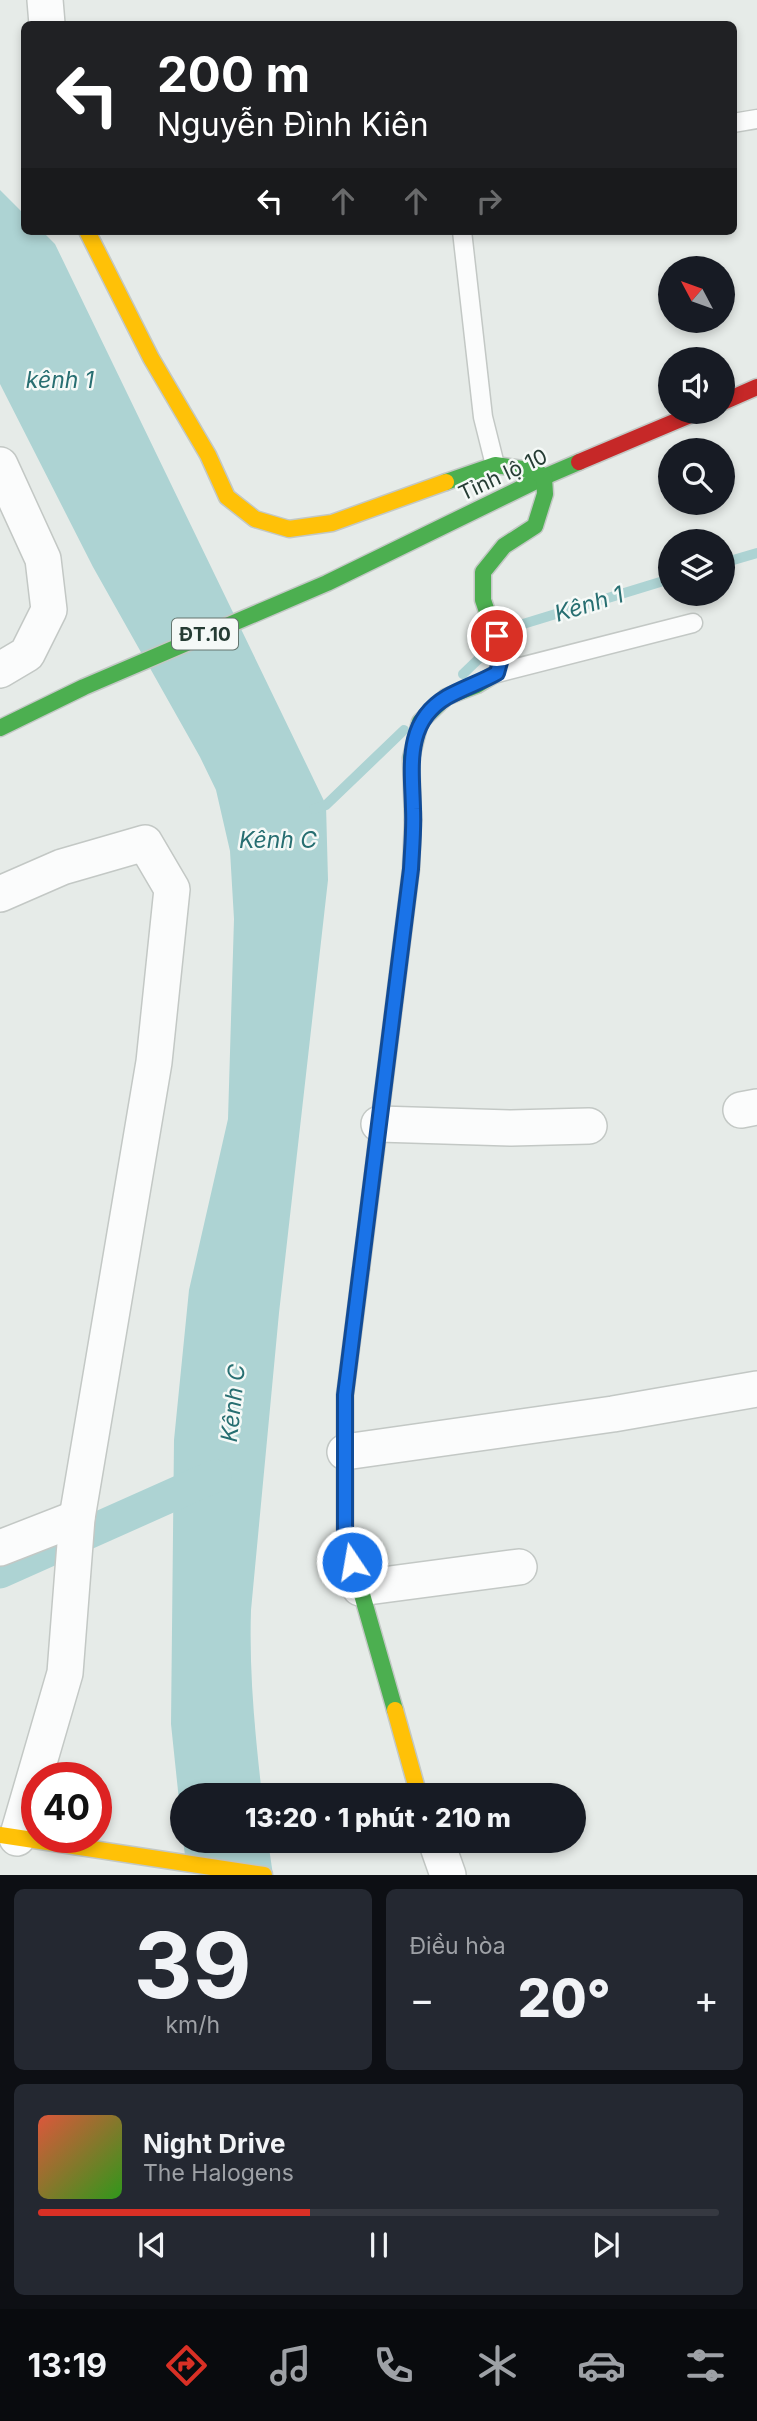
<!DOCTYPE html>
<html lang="vi">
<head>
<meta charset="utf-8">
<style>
	body { margin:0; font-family:Inter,sans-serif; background:#242831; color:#f1f3f6; height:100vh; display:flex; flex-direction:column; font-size:26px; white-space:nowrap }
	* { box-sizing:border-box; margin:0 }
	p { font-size:23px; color:#9ea1a6 }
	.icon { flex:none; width:38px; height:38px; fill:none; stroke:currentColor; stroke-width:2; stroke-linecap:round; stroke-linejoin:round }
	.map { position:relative; height:1875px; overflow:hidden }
	.panel { display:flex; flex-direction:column; gap:14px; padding:14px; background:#0d0f14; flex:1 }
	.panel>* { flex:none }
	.hud { position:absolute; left:21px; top:21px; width:716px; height:214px; border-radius:10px; box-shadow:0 4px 10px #0003; background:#202124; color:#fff; overflow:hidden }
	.needle { width:46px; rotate:311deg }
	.tools { position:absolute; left:658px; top:256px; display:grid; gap:14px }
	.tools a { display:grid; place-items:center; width:77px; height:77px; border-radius:50%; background:#171b24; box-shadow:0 4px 10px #0003; font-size:35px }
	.speed { position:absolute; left:21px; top:1762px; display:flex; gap:14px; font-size:35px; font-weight:700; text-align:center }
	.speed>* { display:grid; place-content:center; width:91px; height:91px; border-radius:50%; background:#171b24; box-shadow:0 4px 10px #0003; line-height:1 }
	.speed .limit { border:10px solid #d22; background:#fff; color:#111 }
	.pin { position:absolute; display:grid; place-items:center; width:60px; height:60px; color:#fff; margin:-30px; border:4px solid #fff; border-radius:50%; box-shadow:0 2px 7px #0007 }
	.me { position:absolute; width:77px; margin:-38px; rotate:348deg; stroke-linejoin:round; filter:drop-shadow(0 0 5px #0008) }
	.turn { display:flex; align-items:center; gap:24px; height:147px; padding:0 21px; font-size:32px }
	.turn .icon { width:91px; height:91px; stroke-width:2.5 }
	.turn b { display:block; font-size:49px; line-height:60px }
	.lanes { display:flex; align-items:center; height:66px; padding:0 21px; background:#0003; justify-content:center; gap:35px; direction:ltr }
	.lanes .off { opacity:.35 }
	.big { font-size:52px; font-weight:800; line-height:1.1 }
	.panel .widget { flex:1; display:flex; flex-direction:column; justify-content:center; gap:10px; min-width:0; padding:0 24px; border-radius:10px; background:#242831 }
	.panel .dial { align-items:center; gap:0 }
	.dial b { font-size:91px; line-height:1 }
	.song { display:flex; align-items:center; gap:21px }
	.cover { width:84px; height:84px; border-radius:10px; background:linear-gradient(135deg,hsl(10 70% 55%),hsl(110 70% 35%)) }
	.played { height:7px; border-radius:4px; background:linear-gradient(90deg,#d93025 40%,#363941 40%) }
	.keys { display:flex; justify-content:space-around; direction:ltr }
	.heat { display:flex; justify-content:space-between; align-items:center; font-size:38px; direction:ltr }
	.panel .tiles { flex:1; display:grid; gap:14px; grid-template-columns:1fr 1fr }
	.widget:last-child { grid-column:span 2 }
	.trip { position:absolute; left:170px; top:1783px; width:416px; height:70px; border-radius:35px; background:#171b24; box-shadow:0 4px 10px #0003; font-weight:800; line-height:70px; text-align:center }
	.menu { display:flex; height:112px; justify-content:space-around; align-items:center; background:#090b0e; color:#9ea1a6 }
	.menu .icon { width:49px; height:49px }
	.menu .active { color:#d93025 }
	.menu b { font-size:32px; color:#f1f3f6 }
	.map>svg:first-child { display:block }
	.water { fill:#add3d3 }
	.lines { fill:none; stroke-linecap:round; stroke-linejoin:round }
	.stream { stroke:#add3d3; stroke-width:10 }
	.canal { stroke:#add3d3; stroke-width:33 }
	.lane-casing { stroke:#c3c8c5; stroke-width:21 }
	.street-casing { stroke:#c3c8c5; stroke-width:38 }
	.fast-casing { stroke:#c3c8c5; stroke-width:19 }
	.slow-casing { stroke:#c3c8c5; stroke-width:19 }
	.jam-casing { stroke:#c3c8c5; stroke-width:19 }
	.lane { stroke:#fbfcfc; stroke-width:18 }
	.street { stroke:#fbfcfc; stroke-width:35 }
	.fast { stroke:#4caf50; stroke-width:16 }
	.slow { stroke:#ffc107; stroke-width:16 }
	.jam { stroke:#c62828; stroke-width:16 }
	.route-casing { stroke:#114b97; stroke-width:18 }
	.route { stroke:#1a73e8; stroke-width:12 }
	.labels { text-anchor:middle; stroke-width:5; stroke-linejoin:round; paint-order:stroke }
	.shield { fill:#f5f9f7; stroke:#64756e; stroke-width:2 }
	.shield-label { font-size:19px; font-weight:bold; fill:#263c34 }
	.street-label { font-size:21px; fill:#263c34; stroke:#f5f9f7 }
	.water-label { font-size:23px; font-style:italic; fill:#276e71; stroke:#f5f9f7 }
</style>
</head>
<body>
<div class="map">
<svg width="757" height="1875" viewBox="0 0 757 1875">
	<rect width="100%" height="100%" fill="#e6ebe8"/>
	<g class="water">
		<path d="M 0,190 L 24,214 L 24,231 L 42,231 L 55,244 L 326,805 L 328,880 L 279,1313 L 251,1610 C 249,1673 255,1733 262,1795 L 182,1796 L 182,1829 L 171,1724 L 174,1440 L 189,1290 L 228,1119 L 234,919 L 230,851 L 216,790 L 200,757 L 93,567 L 0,384 Z"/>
		<path d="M 183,1841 L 268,1841 L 273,1875 L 185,1855 Z"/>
	</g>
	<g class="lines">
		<g class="stream">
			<path d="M 723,563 L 757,553"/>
			<path d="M 503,635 L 510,628 L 670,579"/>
			<path d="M 463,674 L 490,648"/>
			<path d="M 314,809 L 326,805 L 404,730"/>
		</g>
		<path class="canal" d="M 0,1572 L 215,1476"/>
		<g class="lane-casing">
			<g id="lane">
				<path d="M 733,123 L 757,119"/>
				<path d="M 462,231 L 483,417 L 495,465"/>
				<path d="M 497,673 L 693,623"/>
			</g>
		</g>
		<g class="street-casing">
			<g id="street">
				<path d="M 45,0 L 47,24"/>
				<path d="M 0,465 L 43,559 L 49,610 L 27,654 L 0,670"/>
				<path d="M 0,894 L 62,867 L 145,843 L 172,889 L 154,1062 L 77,1518 L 65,1673 L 17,1838"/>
				<path d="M 741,1110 L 757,1107"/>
				<path d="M 379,1124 L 511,1128 L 589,1126"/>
				<path d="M 345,1452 L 613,1414 L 757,1389"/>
				<path d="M 0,1548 L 77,1518"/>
				<path d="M 360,1588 L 519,1567"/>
				<path d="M 436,1841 L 448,1875"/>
			</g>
		</g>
		<g class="fast-casing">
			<g id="fast">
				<path d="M 0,728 L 84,687 L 327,583 L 544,477 L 579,462"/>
				<path d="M 413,820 L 411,758 L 420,722 L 446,697 L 477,685 L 497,673 L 502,655 L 483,600 L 483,572 L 504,546 L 535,526 L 545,494 L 544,477 L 536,471 L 495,465 L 446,482"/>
				<path d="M 361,1269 L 345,1395 L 345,1535 L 395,1710"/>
			</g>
		</g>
		<g class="slow-casing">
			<g id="slow">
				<path d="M 87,231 L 151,358 L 208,455 L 227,497 L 255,519 L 289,529 L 332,523 L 446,482"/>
				<path d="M 361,1269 L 411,869 L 413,820"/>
				<path d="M 395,1710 L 419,1796"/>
				<path d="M 0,1835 L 264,1875"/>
			</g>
		</g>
		<g class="jam-casing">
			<g id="jam">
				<path d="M 723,402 L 757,387"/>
				<path d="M 579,462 L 700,411"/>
			</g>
		</g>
		<use href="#lane" class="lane"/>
		<use href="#street" class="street"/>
		<use href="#fast" class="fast"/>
		<use href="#slow" class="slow"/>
		<use href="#jam" class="jam"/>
	</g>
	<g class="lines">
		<g class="route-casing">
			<path id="route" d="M 352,1562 L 345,1535 L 345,1395 L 411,869 C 412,849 414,829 413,809 C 412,767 404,722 447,697 C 463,688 481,682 497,673 L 502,655 L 497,636"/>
		</g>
		<use href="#route" class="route"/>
	</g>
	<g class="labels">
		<rect class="shield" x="172" y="618.5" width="66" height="31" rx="5"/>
		<g class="shield-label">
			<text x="205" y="641">ĐT.10</text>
		</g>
		<g class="street-label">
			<text transform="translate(503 475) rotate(-25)" y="7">Tỉnh lộ 10</text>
		</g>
		<g class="water-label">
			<text x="60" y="388">kênh 1</text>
			<text transform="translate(589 604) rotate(-17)" y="8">Kênh 1</text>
			<text x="278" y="848">Kênh C</text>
			<text transform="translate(233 1403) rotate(-84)" y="8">Kênh C</text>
		</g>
	</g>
</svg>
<div class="tools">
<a><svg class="needle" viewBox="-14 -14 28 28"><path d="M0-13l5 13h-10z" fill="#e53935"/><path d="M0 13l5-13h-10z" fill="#9ea1a6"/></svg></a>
<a><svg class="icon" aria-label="sound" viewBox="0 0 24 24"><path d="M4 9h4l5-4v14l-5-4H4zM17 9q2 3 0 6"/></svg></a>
<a><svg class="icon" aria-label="search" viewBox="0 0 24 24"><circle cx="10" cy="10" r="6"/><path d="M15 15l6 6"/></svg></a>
<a><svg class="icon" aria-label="layers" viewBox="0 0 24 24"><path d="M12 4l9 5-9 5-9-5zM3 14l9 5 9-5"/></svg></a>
</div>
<div class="speed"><div class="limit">40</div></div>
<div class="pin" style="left:497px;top:636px;background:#d93025"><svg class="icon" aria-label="arrive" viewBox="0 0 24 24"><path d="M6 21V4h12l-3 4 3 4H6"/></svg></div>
<svg class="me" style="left:352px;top:1562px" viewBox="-20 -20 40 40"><circle r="17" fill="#1a73e8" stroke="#fff" stroke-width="3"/><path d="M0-11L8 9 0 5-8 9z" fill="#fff"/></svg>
<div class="trip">13:20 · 1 phút · 210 m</div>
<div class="hud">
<div class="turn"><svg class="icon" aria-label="left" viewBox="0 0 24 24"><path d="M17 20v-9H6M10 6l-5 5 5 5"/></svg><div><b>200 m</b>Nguyễn Đình Kiên</div></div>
<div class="lanes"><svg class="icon" aria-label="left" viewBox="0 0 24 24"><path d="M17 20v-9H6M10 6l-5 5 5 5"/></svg><svg class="icon off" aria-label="ahead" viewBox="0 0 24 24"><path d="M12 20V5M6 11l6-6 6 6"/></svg><svg class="icon off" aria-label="ahead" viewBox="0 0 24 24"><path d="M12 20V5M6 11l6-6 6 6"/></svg><svg class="icon off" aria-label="right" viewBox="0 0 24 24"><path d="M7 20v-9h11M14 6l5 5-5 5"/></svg></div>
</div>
</div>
<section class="panel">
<div class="tiles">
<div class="widget dial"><b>39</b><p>km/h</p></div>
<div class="widget"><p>Điều hòa</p>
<div class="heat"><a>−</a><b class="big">20°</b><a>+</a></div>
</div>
<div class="widget">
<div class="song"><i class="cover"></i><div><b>Night Drive</b><p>The Halogens</p></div></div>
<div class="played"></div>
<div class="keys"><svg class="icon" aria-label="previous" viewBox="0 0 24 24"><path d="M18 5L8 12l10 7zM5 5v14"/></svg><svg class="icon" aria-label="pause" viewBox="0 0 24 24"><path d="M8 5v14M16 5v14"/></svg><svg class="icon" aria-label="next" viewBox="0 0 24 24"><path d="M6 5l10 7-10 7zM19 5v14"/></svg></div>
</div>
</div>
</section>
<nav class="menu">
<b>13:19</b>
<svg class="icon active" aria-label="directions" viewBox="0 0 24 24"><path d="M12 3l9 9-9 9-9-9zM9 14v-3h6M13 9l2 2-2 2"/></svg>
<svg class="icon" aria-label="music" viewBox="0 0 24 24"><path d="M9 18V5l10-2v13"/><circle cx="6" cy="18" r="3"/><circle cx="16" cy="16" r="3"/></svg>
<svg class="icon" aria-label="phone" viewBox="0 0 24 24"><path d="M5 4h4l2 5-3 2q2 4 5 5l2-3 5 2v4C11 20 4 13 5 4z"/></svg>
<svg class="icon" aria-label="climate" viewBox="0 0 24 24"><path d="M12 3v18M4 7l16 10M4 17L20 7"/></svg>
<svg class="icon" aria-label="car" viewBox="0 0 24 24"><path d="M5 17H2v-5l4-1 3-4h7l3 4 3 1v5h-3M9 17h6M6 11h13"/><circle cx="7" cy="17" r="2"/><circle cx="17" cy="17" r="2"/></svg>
<svg class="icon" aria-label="filters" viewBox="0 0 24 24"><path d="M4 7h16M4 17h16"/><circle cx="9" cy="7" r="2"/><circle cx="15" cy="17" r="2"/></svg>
</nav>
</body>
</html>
